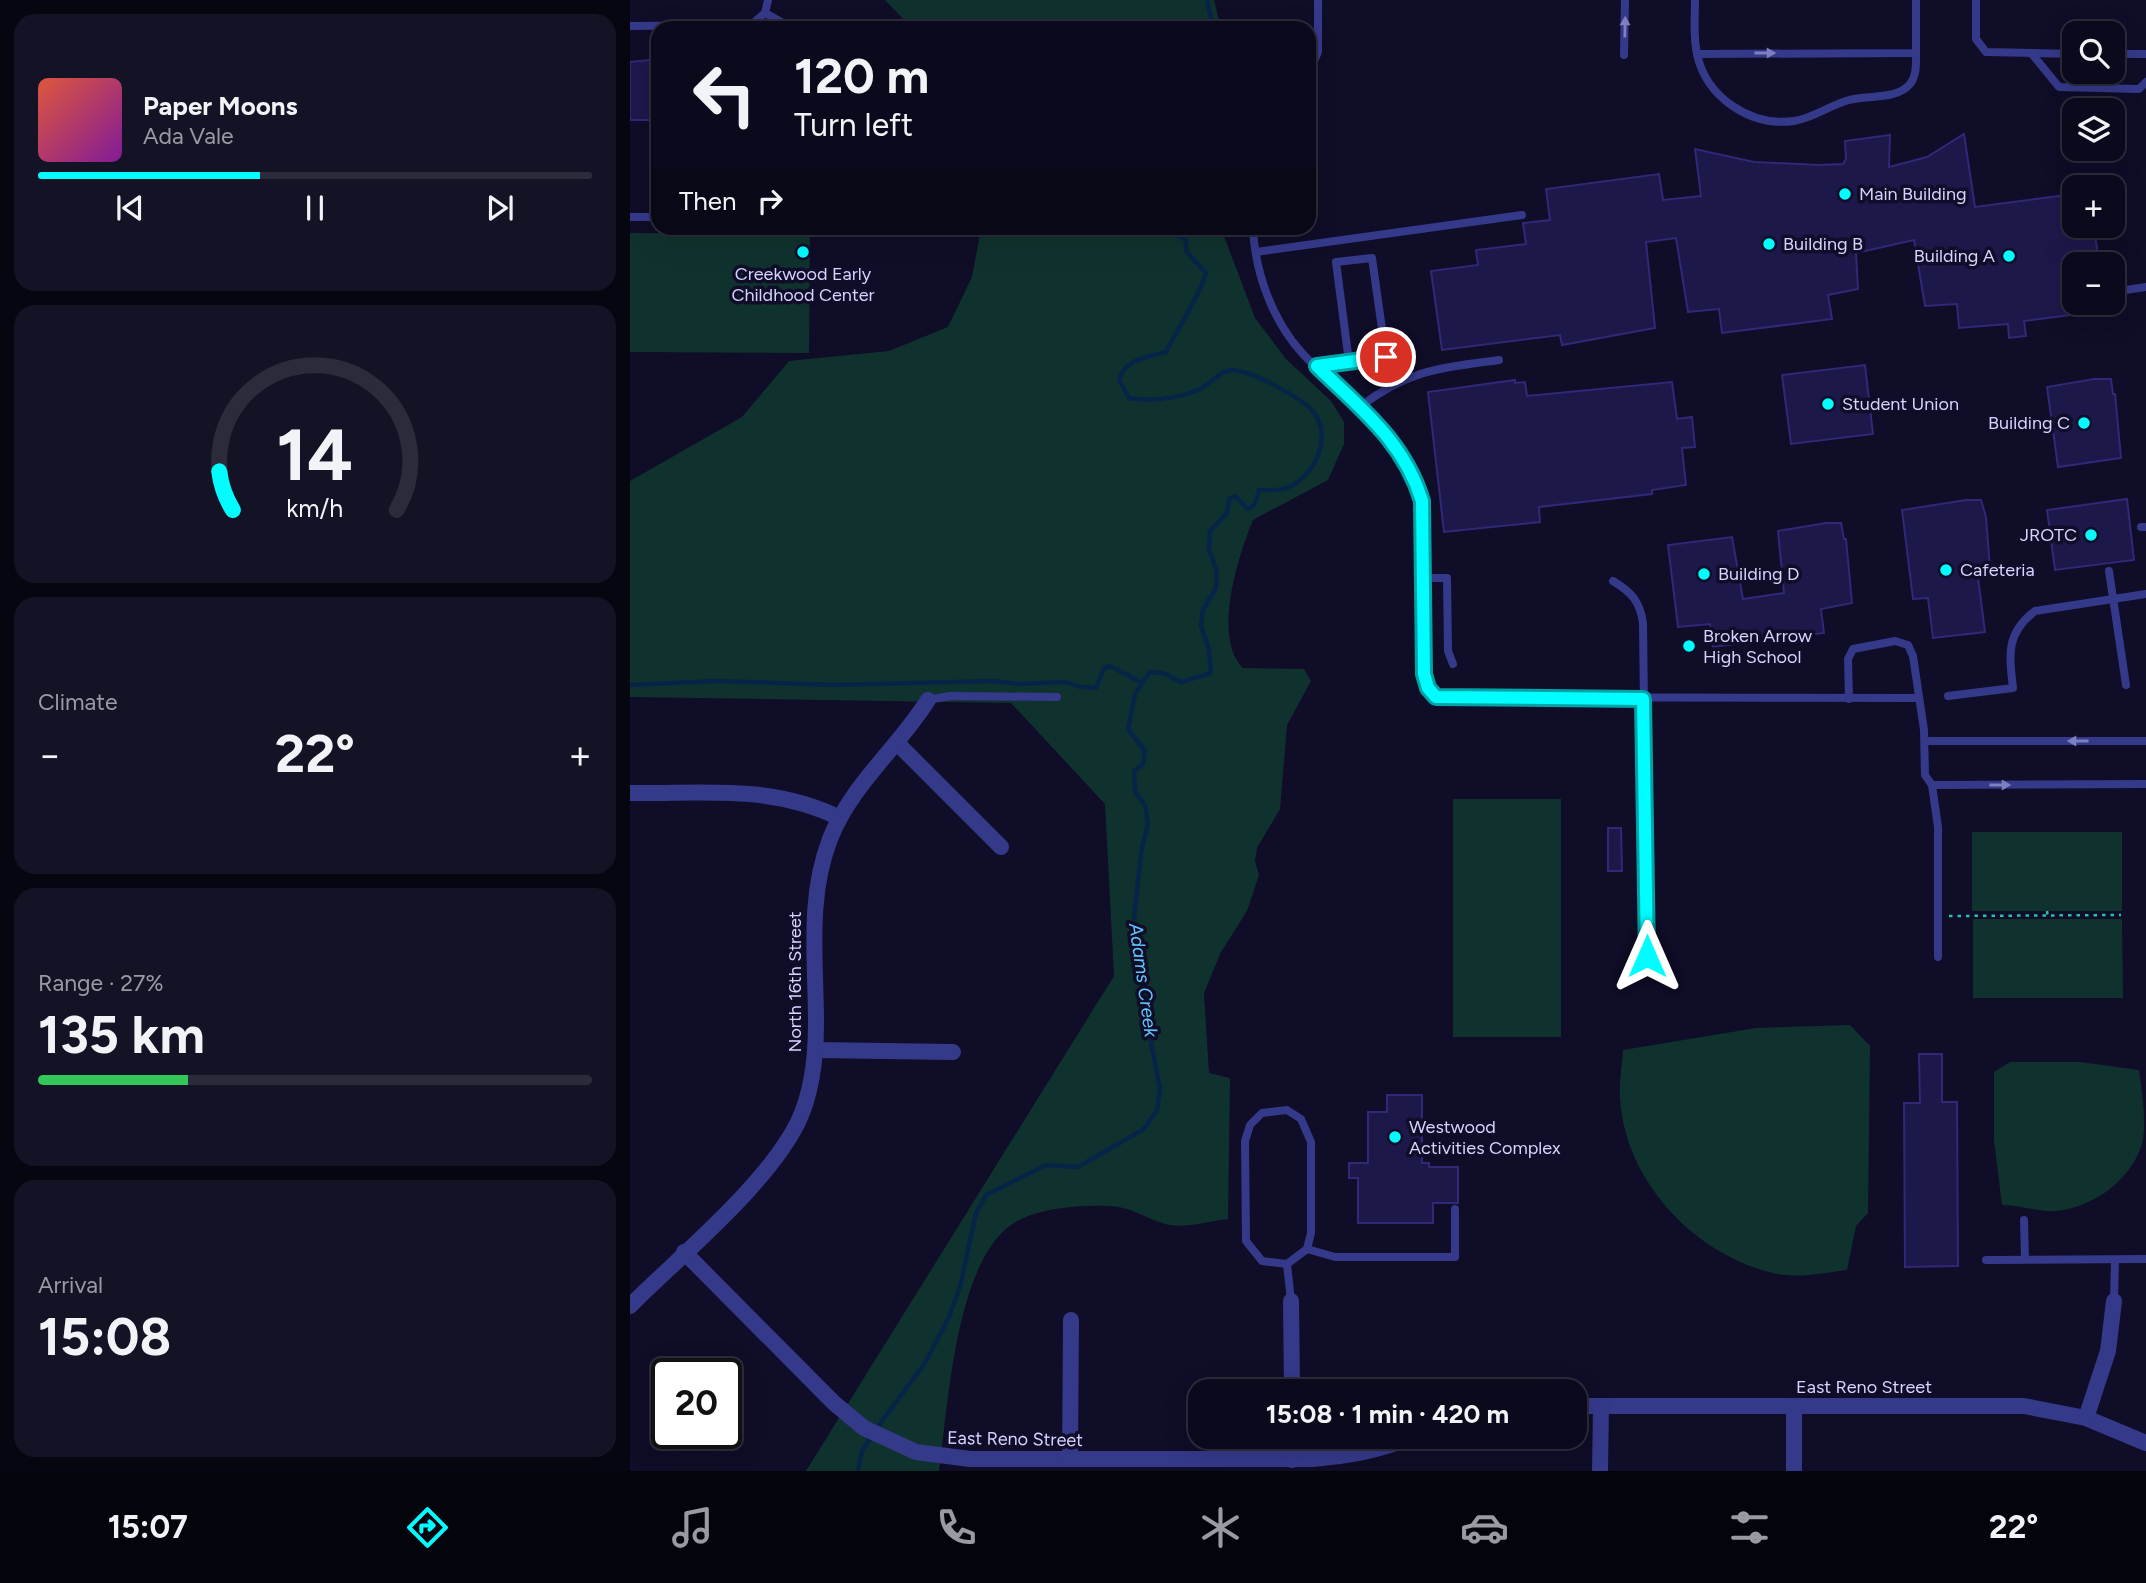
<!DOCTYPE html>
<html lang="en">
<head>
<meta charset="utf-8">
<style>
	body { margin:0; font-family:Figtree,sans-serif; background:#141326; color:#f1f3f6; height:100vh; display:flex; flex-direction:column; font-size:26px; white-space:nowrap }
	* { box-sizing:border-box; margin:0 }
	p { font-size:23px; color:#9a9aa4 }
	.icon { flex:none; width:38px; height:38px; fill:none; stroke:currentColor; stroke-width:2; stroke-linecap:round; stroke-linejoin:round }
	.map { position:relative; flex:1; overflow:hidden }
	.side { display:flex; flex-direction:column; gap:14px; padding:14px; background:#060610; width:630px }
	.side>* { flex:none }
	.top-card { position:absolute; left:21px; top:21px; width:665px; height:214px; border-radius:21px; box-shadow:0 7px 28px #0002,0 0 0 2px #2b2b3b; background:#0b0a1d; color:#f1f3f6; overflow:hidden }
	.tools { position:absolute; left:1432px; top:21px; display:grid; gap:14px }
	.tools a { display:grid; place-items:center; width:63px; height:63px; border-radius:14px; background:#0b0a1d; box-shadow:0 7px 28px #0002,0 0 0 2px #2b2b3b; font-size:35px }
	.speed { position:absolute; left:21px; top:1358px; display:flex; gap:14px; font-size:35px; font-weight:700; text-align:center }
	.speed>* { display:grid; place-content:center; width:91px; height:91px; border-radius:50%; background:#0b0a1d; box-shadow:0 7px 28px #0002,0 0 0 2px #2b2b3b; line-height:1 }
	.speed .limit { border:4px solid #111; border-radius:10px; background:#fff; color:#111 }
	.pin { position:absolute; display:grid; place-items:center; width:60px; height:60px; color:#fff; margin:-30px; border:4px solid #fff; border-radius:50%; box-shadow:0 2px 7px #0007 }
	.me { position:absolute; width:77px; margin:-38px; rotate:0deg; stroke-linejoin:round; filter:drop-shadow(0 0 5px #0008) }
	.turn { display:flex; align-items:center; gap:24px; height:147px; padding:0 28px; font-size:32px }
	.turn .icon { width:91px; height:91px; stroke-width:2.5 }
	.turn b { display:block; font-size:49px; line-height:60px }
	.then { display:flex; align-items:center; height:66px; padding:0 28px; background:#0003; gap:14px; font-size:26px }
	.big { font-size:52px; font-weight:700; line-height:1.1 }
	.side .tile { flex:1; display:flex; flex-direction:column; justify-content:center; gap:10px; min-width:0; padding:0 24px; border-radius:21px; background:#141326 }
	.side .dial { align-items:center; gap:0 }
	.dial svg { height:182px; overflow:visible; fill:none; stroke:#2b2b3b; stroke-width:7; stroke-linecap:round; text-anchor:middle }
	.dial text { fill:#f1f3f6; stroke:none }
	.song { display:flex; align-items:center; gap:21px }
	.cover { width:84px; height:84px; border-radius:10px; background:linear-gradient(135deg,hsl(10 70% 55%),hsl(290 70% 35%)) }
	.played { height:7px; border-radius:4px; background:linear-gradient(90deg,#00fdff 40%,#2b2b3b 40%) }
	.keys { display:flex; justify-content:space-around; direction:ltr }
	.heat { display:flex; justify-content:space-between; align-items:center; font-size:38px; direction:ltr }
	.charge { height:10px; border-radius:5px; background:linear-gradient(90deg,#34c759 27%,#2b2b3b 0) }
	.trip { position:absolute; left:558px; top:1379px; width:399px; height:70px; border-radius:21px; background:#0b0a1d; box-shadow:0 7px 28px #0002,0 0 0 2px #2b2b3b; font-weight:700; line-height:70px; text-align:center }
	.tab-bar { display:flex; height:112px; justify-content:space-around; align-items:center; background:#04040c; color:#9a9aa4 }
	.tab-bar .icon { width:49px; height:49px }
	.tab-bar .on { color:#00fdff }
	.tab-bar b { font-size:32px; color:#f1f3f6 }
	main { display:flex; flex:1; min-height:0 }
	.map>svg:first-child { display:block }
	.green { fill:#10322e }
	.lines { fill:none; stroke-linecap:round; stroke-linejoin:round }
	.stream { stroke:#062448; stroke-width:4.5 }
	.building { fill:#1d184a; stroke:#302878; stroke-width:2 }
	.path { stroke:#25c2aa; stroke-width:2.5; stroke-dasharray:3.5 5; stroke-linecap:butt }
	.service { stroke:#35398a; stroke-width:8 }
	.minor { stroke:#35398a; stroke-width:16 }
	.oneway { fill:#7d7fbf }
	.route-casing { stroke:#00a4a6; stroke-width:18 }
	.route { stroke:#00fdff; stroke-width:12 }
	.poi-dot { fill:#00fdff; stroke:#0f0d27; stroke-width:2.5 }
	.labels { text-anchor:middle; stroke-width:7; stroke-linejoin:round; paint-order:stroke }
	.poi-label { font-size:18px; fill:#d5d4ff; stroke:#0f0d27; text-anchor:start }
	.street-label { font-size:18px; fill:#d5d4ff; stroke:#0f0d27 }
	.water-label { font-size:19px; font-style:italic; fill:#62c5ff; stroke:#0f0d27 }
</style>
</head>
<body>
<main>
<section class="side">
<div class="tile">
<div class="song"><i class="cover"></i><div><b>Paper Moons</b><p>Ada Vale</p></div></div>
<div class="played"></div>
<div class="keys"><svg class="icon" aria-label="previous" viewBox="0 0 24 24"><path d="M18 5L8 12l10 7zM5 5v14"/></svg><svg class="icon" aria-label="pause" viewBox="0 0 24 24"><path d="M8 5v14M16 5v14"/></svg><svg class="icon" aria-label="next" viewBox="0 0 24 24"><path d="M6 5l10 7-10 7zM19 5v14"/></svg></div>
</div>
<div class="tile dial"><svg viewBox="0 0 100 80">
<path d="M14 69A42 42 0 1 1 86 69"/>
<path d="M14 69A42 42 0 0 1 8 52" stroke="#00fdff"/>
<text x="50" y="56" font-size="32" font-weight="700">14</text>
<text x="50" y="72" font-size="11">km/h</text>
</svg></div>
<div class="tile"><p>Climate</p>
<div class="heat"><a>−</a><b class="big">22°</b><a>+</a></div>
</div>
<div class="tile"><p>Range · 27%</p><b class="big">135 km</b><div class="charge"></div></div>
<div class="tile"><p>Arrival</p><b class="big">15:08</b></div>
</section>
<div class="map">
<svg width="1516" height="1471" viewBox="0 0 1516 1471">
	<rect width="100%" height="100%" fill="#0f0d27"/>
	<g class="green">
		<path d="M 255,0 L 584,0 L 591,28 L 282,28 Z"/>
		<path d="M 351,228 L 591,228 L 625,318 L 656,359 L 701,401 L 714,422 L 714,444 L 698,480 L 623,520 C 608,556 582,638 613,668 L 674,669 L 681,681 L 657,725 L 650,809 L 627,848 L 625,861 L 629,875 L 617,911 L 591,952 L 574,993 L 579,1073 L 600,1078 L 598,1219 C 580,1221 557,1228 540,1225 C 519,1221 501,1206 479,1206 C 449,1205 405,1208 381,1225 C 325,1265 318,1407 309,1471 L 176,1471 L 484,976 L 475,804 L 381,703 L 0,697 L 0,481 L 112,417 L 159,361 L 259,351 L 318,327 L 342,277 Z"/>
		<path d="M 0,233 L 180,234 L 179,353 L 0,352 Z"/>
		<rect x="823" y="799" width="108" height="238"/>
		<rect x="1342" y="832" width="150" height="79"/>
		<path d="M 1343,919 L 1492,919 L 1493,998 L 1343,998 Z"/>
		<path d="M 1220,1025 L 1240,1046 L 1238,1213 L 1226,1226 L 1217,1270 C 1193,1273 1166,1279 1143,1273 C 1064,1254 995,1181 990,1098 C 989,1083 992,1066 993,1050 L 1126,1028 Z"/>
		<path d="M 1380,1062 L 1450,1062 L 1509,1070 C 1512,1092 1516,1117 1513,1140 C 1504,1178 1464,1208 1425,1211 C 1407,1212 1390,1205 1372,1205 L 1364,1140 L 1364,1072 Z"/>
	</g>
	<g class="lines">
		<g class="stream">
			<path d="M 577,0 L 583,28"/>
			<path d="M 0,685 L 86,681 L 205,685 L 363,681 L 389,684 L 436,682 L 450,687 L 466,688 L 474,668 L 480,666 L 511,682"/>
			<path d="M 246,1429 L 295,1363 L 319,1317 L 330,1287 L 346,1213 L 356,1195 L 416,1165 L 448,1167 L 514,1129 L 527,1110 L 530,1088 L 516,1018 L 516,992 L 504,917 L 512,847 L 518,824 L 515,805 L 505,792 L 504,771 L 513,764 L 515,751 L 498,729 L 505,694 L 520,672 L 533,673 L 551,682 L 581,673 L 579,649 L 571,626 L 573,610 L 586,588 L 587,572 L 579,549 L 580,531 L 597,513 L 599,499 L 605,496 L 618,509 L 625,504 L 629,490 C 637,490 648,491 656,488 C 685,478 705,434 681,409 C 669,397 626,374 609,371 C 590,366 583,384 568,390 C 545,399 523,402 499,398 L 489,380 C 495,359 517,357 536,352 C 548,328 569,297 576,273 L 556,251 L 556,240 C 535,226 512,233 488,228"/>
			<path d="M 228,1471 L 232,1451 L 241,1437"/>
		</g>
	</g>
	<g class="building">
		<path d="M 28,59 L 28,120 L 0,120 L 0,62 Z"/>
		<path d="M 1334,134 L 1345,207 L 1444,194 L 1444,226 L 1464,226 L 1469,264 L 1444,264 L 1444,289 L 1438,290 L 1441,315 L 1394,321 L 1396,336 L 1379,338 L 1378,324 L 1329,328 L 1327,304 L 1295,306 L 1284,240 L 1226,253 L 1228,289 L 1198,295 L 1202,319 L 1092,333 L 1089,309 L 1058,312 L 1046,238 L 1016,242 L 1025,328 L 932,345 L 930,335 L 812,350 L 801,271 L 848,265 L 846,250 L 896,244 L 893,223 L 920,220 L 916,189 L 1029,174 L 1033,200 L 1071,196 L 1065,149 L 1124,162 L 1189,165 L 1213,164 L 1216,159 L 1215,141 L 1260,135 L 1259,167 L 1297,157 Z"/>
		<path d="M 1235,365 L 1243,434 L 1161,444 L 1152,375 Z"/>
		<path d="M 1464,379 L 1481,379 L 1483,394 L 1485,394 L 1491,458 L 1428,467 L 1417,387 Z"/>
		<path d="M 885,380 L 885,383 L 895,382 L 897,396 L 1042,382 L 1047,419 L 1062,417 L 1065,447 L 1052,448 L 1056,485 L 1022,490 L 1022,494 L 909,507 L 910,522 L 814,532 L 798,392 Z"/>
		<path d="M 1497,499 L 1504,560 L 1425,570 L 1417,510 Z"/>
		<path d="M 1336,500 L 1351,500 L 1356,517 L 1360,569 L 1347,570 L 1355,632 L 1303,638 L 1298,598 L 1283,599 L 1272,510 Z"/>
		<path d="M 1196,523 L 1211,523 L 1214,539 L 1216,539 L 1222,603 L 1191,609 L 1194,633 L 1083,647 L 1080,624 L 1048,627 L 1038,545 L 1102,537 L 1113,599 L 1154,593 L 1148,531 Z"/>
		<path d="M 978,828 L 991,828 L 992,871 L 978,871 Z"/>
		<path d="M 1289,1054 L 1312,1054 L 1312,1102 L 1327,1102 L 1328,1266 L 1275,1267 L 1274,1103 L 1290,1103 Z"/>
		<path d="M 757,1095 L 792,1095 L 792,1163 L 799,1163 L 799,1167 L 828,1167 L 828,1203 L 803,1203 L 803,1223 L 728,1223 L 728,1178 L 719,1178 L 719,1163 L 738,1163 L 738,1112 L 757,1112 Z"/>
	</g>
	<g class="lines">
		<g class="path">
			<path d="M 1417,911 L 1418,919"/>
			<path d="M 1319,916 L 1491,915"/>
		</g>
		<g class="service">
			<path d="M 1065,0 C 1065,18 1063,36 1067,54 C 1076,97 1120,127 1164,121 C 1184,118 1200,105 1219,100 C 1238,95 1267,100 1280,84 C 1287,75 1286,63 1286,53"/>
			<path d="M 1346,0 L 1346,39 L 1356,52 L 1444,54"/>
			<path d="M 135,13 L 162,28"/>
			<path d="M 0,26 L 121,25 L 135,13 L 138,0"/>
			<path d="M 1067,54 L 1286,53 L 1286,0"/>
			<path d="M 1402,54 L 1429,87 L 1509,89 L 1516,82"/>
			<path d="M 1482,54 L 1516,54"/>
			<path d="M 994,55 L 995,0"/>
			<path d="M 679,73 L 688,52 L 688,0"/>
			<path d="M 0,217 L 28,217"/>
			<path d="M 623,228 C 625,272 642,320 672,353 C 710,394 763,424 786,478 C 803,521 794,624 794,674 L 798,688 L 806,697 L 1288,698"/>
			<path d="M 626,252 L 892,215"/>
			<path d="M 1482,292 L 1516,287"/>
			<path d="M 687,366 L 756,357 L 742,258 L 706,262 L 719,362"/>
			<path d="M 731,406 C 780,369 811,368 869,360"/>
			<path d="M 1511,527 L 1516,527"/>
			<path d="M 1479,571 L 1496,685"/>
			<path d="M 795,578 L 817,578 L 818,651 L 823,664"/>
			<path d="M 983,581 C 1001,592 1010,601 1013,623 L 1017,956"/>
			<path d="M 1318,696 L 1383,688 C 1379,654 1376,633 1405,611 L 1516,594"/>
			<path d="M 1219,699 L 1218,659 L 1223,649 L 1265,641 L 1278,645 L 1283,656 L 1294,730 L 1295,775 L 1302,785 L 1308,827 L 1308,957"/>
			<path d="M 298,700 L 320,696 L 427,697"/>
			<path d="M 1295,741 L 1516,741"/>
			<path d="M 1302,785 L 1516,784"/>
			<path d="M 1394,1220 L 1395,1259"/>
			<path d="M 677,1249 L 705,1257 L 825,1257 L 825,1209"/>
			<path d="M 1356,1260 L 1516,1259"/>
			<path d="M 657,1264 L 677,1249 L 681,1233 L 681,1142 L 671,1119 L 657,1110 L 632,1113 L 620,1125 L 615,1141 L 616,1241 L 632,1261 L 657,1264 L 661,1301"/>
			<path d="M 1484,1301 L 1485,1260"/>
		</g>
		<g class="minor">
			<path d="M 268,744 L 371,847"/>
			<path d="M 0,793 C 74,794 141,784 210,818"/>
			<path d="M 185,1050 L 323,1052"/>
			<path d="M 54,1252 L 204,1403 L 234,1428 L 286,1452 L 340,1459 L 682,1459 C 717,1456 749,1451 782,1437"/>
			<path d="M 661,1301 L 662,1391"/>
			<path d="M 0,1306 C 51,1255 137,1185 168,1122 C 183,1091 186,1056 186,1023 C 186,961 177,898 200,839 C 221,785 268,748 298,700"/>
			<path d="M 945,1406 L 1394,1406 L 1456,1418 L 1516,1443"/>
			<path d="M 1164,1406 L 1164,1471"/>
			<path d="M 1456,1418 L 1478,1351 L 1484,1301"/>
			<path d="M 662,1437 L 662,1460"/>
			<path d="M 440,1459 L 441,1320"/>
			<path d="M 970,1471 L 971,1406"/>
		</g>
	</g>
	<defs><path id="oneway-solid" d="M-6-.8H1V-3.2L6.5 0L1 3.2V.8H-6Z" transform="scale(1.75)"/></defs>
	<g class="oneway">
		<use href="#oneway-solid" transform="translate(995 27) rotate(-89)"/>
		<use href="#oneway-solid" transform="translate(1135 53)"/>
		<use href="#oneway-solid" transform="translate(1448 741) rotate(-180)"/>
		<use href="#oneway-solid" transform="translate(1370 785)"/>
	</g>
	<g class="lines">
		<g class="route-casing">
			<path id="route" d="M 756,357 L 687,366 C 730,408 774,441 792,501 L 794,674 L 798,688 L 806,697 L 1013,699 L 1017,956"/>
		</g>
		<use href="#route" class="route"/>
	</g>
	<g class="poi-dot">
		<circle cx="1215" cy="194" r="7"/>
		<circle cx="1139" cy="244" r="7"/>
		<circle cx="173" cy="252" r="7"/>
		<circle cx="1379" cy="256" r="7"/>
		<circle cx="1198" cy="404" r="7"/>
		<circle cx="1454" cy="423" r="7"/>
		<circle cx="1461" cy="535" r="7"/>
		<circle cx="1316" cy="570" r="7"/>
		<circle cx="1074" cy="574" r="7"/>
		<circle cx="1059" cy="646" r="7"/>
		<circle cx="765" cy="1137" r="7"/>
	</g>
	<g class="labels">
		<g class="poi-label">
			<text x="1229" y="200">Main Building</text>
			<text x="1153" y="250">Building B</text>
			<text x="1365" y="262" text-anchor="end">Building A</text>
			<text x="173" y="280" text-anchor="middle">Creekwood Early<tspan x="173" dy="21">Childhood Center</tspan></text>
			<text x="1212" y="410">Student Union</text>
			<text x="1440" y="429" text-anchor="end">Building C</text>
			<text x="1447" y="541" text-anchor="end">JROTC</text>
			<text x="1330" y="576">Cafeteria</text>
			<text x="1088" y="580">Building D</text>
			<text x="1073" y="642">Broken Arrow<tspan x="1073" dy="21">High School</tspan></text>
			<text x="779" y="1133">Westwood<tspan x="779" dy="21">Activities Complex</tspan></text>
		</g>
		<g class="street-label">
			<text transform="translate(165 982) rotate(-90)" y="6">North 16th Street</text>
			<text x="1234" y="1393">East Reno Street</text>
			<text transform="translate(385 1439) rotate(1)" y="6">East Reno Street</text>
		</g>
		<g class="water-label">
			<text transform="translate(514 980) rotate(82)" y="7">Adams Creek</text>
		</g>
	</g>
</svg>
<div class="tools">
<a><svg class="icon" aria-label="search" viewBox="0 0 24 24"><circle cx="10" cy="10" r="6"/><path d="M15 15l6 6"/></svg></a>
<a><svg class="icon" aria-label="layers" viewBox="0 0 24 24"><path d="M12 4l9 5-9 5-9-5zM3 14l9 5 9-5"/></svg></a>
<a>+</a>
<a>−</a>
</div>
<div class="speed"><div class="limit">20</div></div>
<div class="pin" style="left:756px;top:357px;background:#d93025"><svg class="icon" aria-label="arrive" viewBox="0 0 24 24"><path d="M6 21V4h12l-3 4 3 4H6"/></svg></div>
<svg class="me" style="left:1017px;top:956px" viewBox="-20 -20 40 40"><path d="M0-17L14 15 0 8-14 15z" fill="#00fdff" stroke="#fff" stroke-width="4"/></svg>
<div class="trip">15:08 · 1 min · 420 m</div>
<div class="top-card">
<div class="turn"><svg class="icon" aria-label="left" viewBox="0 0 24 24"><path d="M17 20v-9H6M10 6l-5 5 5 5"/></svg><div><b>120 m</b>Turn left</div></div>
<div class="then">Then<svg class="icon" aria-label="right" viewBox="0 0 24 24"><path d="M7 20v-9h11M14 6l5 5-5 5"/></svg></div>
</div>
</div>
</main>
<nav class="tab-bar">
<b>15:07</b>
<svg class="icon on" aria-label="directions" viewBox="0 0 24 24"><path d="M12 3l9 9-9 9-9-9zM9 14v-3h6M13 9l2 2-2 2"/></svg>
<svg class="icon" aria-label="music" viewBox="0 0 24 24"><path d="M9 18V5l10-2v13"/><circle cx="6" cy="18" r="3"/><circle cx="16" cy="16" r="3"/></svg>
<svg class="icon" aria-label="phone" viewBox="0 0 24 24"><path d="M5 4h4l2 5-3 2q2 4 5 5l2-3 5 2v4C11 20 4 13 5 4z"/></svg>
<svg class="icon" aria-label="climate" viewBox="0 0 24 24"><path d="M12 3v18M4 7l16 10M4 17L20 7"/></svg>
<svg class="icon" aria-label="car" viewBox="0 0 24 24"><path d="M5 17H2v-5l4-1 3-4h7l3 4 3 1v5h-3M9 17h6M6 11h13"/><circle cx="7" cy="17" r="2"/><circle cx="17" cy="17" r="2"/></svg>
<svg class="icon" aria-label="filters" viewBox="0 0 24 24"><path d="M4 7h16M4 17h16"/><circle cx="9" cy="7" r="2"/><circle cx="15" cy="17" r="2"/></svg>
<b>22°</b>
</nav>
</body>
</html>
